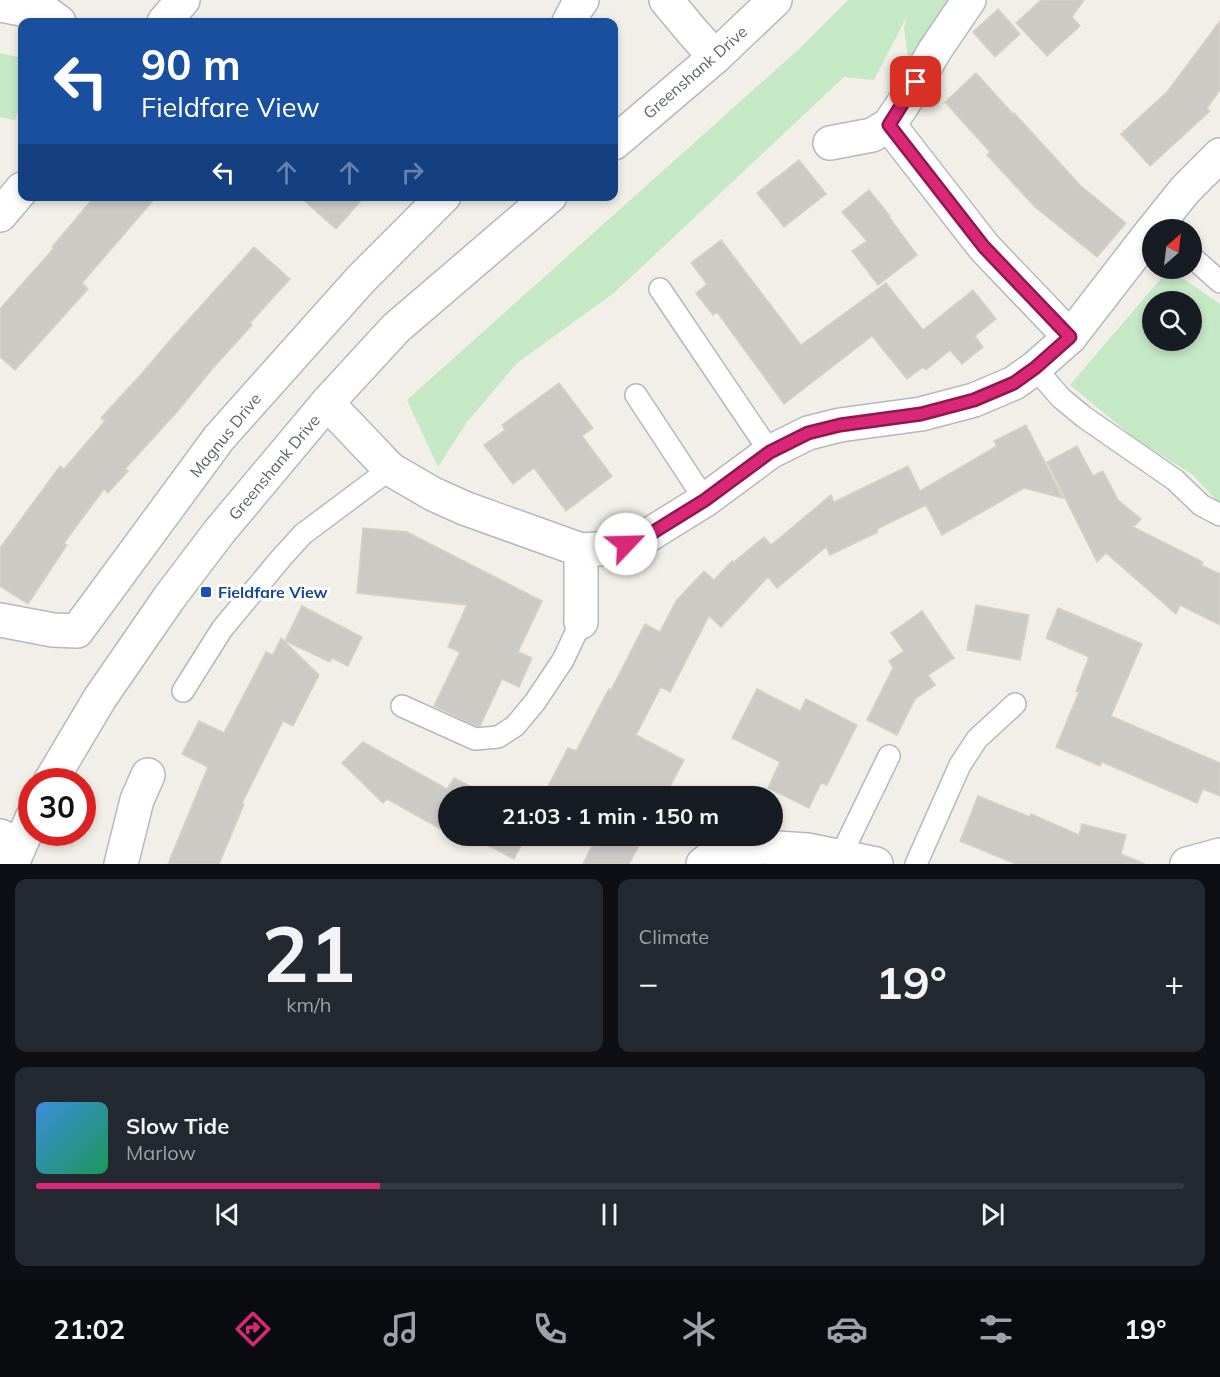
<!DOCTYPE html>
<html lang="en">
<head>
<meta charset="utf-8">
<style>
	body { margin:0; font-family:Mulish,sans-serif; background:#242831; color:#f1f3f6; height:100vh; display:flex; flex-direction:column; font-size:22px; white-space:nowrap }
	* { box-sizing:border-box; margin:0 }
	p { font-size:20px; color:#9ea1a6 }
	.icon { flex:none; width:33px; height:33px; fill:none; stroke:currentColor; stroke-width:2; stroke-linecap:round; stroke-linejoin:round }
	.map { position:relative; height:864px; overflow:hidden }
	.details { display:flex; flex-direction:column; gap:15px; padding:15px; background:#0d0f14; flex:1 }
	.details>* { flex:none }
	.top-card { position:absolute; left:18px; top:18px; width:600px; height:183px; border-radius:12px; box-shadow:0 3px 9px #0003; background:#1a4fa0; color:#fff; overflow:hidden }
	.needle { width:39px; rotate:28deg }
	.fabs { position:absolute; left:1142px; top:219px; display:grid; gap:12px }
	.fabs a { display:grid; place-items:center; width:60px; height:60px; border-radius:50%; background:#171b24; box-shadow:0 3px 9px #0003; font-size:30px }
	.speed { position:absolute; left:18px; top:768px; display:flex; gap:12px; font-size:30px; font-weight:700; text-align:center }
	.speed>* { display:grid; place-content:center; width:78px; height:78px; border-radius:50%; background:#171b24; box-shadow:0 3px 9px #0003; line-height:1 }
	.speed .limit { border:9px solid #d22; background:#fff; color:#111 }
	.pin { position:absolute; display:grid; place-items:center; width:51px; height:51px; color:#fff; margin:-26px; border-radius:12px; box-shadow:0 3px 9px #0006 }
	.me { position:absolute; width:66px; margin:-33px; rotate:66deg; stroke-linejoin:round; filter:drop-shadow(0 0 4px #0008) }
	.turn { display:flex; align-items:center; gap:21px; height:126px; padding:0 24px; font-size:27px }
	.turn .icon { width:78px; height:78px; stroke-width:2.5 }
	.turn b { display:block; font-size:42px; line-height:51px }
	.lanes { display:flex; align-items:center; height:57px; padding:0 24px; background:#0003; justify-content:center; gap:30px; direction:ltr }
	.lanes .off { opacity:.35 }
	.big { font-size:45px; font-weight:700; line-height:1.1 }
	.details .tile { flex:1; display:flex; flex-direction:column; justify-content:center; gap:9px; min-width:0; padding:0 21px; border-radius:12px; background:#242831 }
	.details .dial { align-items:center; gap:0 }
	.dial b { font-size:78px; line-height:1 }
	.song { display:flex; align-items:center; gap:18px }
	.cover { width:72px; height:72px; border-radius:9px; background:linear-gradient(135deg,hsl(210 70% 55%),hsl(150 70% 35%)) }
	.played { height:6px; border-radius:3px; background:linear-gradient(90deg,#db2777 30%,#363941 30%) }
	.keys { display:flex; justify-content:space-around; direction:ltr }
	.heat { display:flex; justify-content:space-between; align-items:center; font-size:33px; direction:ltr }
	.details .tiles { flex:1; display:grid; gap:15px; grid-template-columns:1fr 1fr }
	.tile:last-child { grid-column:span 2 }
	.trip { position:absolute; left:438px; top:786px; width:345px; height:60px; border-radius:30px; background:#171b24; box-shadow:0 3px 9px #0003; font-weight:700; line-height:60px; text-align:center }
	.dock { display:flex; height:96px; justify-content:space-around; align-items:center; background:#090b0e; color:#9ea1a6 }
	.dock .icon { width:42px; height:42px }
	.dock .active { color:#db2777 }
	.dock b { font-size:27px; color:#f1f3f6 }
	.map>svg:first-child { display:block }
	.green { fill:#c5e8c5; fill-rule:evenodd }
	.building { fill:#cccac5; stroke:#d6d1c6; stroke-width:1.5 }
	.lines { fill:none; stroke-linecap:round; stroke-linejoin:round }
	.service-casing { stroke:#b5b8bc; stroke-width:24 }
	.minor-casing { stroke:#b5b8bc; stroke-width:36 }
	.tertiary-casing { stroke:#b5b8bc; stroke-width:36 }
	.service { stroke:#fff; stroke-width:21 }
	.minor { stroke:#fff; stroke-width:33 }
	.tertiary { stroke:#fff; stroke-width:33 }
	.route-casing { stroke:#8e194d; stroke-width:15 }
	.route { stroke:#db2777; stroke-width:10 }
	.transit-dot { fill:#1a4fb4; stroke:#fff; stroke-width:2 }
	.labels { text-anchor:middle; stroke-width:6; stroke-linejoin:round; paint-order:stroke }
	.street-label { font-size:16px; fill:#5f6368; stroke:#fff }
	.transit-label { font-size:16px; font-weight:bold; fill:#164399; stroke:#fff; text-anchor:start }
</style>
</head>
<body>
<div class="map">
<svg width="1220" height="864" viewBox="0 0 1220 864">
	<rect width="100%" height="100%" fill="#f1efe8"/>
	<g class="green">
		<path d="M 848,0 L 960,0 L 910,73 L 904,29 L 907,16 L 874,80 L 844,77 L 614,293 L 517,363 L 467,422 L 438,467 L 407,400 L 799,49 Z"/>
		<path d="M 0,53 L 22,58 L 22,100 L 15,120 L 0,117 Z"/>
		<path d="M 1169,269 L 1220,304 L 1220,504 L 1193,475 L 1137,440 L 1070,385 ZM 1152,302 L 1191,302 L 1191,340 L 1152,340 Z"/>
	</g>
	<g class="building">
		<path d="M 1041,0 L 1084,0 L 1072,17 L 1080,26 L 1047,56 L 1016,23 Z"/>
		<path d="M 998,9 L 1020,34 L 995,57 L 973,32 Z"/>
		<path d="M 1220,21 L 1220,90 L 1207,108 L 1210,111 L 1150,166 L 1121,134 L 1167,92 Z"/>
		<path d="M 976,73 L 1013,114 L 1014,113 L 1081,186 L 1126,223 L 1097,257 L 1035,207 L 987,155 L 990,152 L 945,102 Z"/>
		<path d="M 799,160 L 826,194 L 784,227 L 757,193 Z"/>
		<path d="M 869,190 L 890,216 L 889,217 L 917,255 L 878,285 L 852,251 L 867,241 L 842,212 Z"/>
		<path d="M 95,196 L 157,196 L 82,283 L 88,289 L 15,370 L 0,357 L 0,309 L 54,248 L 52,247 Z"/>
		<path d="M 299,196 L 365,196 L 336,229 Z"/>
		<path d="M 721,240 L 801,345 L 886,283 L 923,330 L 973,290 L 996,319 L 975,336 L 983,347 L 962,364 L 950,350 L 926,370 L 923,367 L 907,379 L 872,336 L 784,404 L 717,312 L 713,315 L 696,293 L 707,284 L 691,263 Z"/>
		<path d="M 254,247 L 290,279 L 250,323 L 252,325 L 213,368 L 176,413 L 125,469 L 128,471 L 108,493 L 104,489 L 64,543 L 67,545 L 28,604 L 0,586 L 0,548 L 60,466 L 64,469 L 105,421 L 101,418 L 143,372 L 172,338 Z"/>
		<path d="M 559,383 L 593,428 L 582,436 L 612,476 L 566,511 L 534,468 L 513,484 L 484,445 L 505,430 L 502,425 Z"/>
		<path d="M 1026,425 L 1063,498 L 1024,488 L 942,535 L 926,505 L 877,529 L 878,532 L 830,555 L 826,547 L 777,588 L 768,577 L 721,627 L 709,616 L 670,692 L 661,687 L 636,735 L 684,760 L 665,796 L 543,796 L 568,748 L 576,751 L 609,689 L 611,690 L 645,624 L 660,632 L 676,601 L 704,571 L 714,580 L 732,561 L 734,562 L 764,537 L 771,545 L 831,495 L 834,502 L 908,466 L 920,491 L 997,446 L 994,441 Z"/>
		<path d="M 1077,446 L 1093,476 L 1103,471 L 1118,500 L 1141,519 L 1133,527 L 1203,562 L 1201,565 L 1220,574 L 1220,625 L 1180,605 L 1176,614 L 1106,553 L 1097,562 L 1047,462 Z"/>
		<path d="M 363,528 L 407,532 L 542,601 L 518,652 L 532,658 L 519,687 L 502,679 L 480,726 L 477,726 L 434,706 L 460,652 L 448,647 L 467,605 L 357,593 Z"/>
		<path d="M 976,605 L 1029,615 L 1020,660 L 967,650 Z"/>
		<path d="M 302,606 L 362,637 L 348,666 L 332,658 L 330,662 L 285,641 Z"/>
		<path d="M 1058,608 L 1142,644 L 1111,716 L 1220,763 L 1220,796 L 1203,789 L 1197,803 L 1102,762 L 1100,766 L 1056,747 L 1079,692 L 1076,691 L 1089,657 L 1046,638 Z"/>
		<path d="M 922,611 L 954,658 L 928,675 L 935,685 L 915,699 L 897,735 L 867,720 L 893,668 L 889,661 L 904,651 L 891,633 Z"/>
		<path d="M 281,638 L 319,675 L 293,726 L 283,721 L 242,803 L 244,804 L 219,864 L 168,864 L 208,767 L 182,754 L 199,721 L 224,733 L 266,652 L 273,655 Z"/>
		<path d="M 757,689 L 800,711 L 806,699 L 857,725 L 827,785 L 821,783 L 809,808 L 768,788 L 780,762 L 732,738 Z"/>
		<path d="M 363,742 L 447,789 L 454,778 L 489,796 L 448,796 L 448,833 L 387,799 L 383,803 L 342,763 Z"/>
		<path d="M 978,796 L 1030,817 L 1031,814 L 1079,835 L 1082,824 L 1126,835 L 1121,854 L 1145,864 L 1016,864 L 960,841 Z"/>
		<path d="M 470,836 L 526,836 L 514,859 Z"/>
		<path d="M 591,836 L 644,836 L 629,864 L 583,864 L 592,846 L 586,843 Z"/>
	</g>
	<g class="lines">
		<g class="service-casing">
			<g id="service">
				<path d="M 1191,256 L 1220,282"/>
				<path d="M 660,289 L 770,452"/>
				<path d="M 1035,368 L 1061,398 L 1084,417 L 1175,480 L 1201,505 L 1220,515"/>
				<path d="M 636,395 L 705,500"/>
				<path d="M 183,691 L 222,629 L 282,557 L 303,534 L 390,469"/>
				<path d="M 402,706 L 475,739 L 498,737 L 515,726 L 535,702 L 563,660 L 581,622"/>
				<path d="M 840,857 L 889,756"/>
				<path d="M 916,864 L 960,765 L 977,739 L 1015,704"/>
			</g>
		</g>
		<g class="minor-casing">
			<g id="minor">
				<path d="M 666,0 L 691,30 L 715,57"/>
				<path d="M 0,5 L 48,14 L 59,22"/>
				<path d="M 164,22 L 183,0"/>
				<path d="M 569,22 L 577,7 L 582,0"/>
				<path d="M 889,125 L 984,247 L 1070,337"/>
				<path d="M 830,143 L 872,135 L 889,125 L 907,98 L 935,50 L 969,0"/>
				<path d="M 0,215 L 22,189"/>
				<path d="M 1153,230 L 1185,190 L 1220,155"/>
				<path d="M 327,403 L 390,469 L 433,494 L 464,508 L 581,550 L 612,548 L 639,541 L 705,500 L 770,452 L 808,433 L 840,425 L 921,414 L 974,400 L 1014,383 L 1035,368 L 1070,337 L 1152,231"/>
				<path d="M 581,550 L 581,622"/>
				<path d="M 0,620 L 53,630 L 77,631 L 219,438 L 361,279 L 444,196"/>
				<path d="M 0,836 L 20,845"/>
				<path d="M 121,864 L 137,800 L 148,775"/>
				<path d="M 703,864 L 712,857 L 761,847 L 807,850 L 876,864"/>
				<path d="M 1187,864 L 1220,855"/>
			</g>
		</g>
		<g class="tertiary-casing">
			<g id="tertiary">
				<path d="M 614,143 L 715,57 L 775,0"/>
				<path d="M 50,782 L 100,698 L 169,598 L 219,532 L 327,403 L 396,328 L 550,196"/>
				<path d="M 12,864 L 32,818"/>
			</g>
		</g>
		<use href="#service" class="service"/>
		<use href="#minor" class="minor"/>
		<use href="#tertiary" class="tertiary"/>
	</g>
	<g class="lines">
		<g class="route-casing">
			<path id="route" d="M 626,544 L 639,541 L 705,500 L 770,452 L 808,433 L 840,425 L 921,414 L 974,400 L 1014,383 L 1035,368 L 1070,337 L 984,247 L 889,125 L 916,82"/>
		</g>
		<use href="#route" class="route"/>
	</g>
	<rect class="transit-dot" x="200" y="586" width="12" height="12" rx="3"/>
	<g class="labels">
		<g class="street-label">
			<text transform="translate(695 72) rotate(-41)" y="6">Greenshank Drive</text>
			<text transform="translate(225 435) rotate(-51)" y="6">Magnus Drive</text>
			<text transform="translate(274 467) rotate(-50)" y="6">Greenshank Drive</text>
		</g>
		<g class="transit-label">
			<text x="218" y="598">Fieldfare View</text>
		</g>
	</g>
</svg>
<div class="fabs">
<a><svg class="needle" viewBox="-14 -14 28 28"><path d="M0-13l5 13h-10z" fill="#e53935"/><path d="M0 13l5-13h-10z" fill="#9ea1a6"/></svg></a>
<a><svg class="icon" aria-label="search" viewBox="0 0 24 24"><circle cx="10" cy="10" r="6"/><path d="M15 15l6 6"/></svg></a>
</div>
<div class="speed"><div class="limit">30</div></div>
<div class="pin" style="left:916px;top:82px;background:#d93025"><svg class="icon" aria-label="arrive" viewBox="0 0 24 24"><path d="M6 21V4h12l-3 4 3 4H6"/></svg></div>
<svg class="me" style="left:626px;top:544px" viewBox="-20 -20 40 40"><circle r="19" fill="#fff"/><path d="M0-13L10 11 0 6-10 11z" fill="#db2777"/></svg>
<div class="trip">21:03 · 1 min · 150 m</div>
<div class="top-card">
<div class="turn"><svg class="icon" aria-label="left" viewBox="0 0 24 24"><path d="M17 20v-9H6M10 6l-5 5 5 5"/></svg><div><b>90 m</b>Fieldfare View</div></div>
<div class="lanes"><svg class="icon" aria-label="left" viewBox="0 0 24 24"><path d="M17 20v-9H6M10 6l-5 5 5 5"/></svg><svg class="icon off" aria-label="ahead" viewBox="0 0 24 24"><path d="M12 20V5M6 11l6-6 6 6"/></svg><svg class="icon off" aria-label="ahead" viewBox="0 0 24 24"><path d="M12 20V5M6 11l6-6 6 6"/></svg><svg class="icon off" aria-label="right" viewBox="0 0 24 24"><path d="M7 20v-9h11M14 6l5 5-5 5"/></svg></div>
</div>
</div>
<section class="details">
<div class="tiles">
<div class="tile dial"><b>21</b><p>km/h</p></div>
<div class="tile"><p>Climate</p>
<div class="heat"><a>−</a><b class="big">19°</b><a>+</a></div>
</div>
<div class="tile">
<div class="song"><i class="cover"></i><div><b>Slow Tide</b><p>Marlow</p></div></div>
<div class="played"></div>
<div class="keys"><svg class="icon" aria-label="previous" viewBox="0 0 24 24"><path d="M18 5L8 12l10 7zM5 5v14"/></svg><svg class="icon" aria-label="pause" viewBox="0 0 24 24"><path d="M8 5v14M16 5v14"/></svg><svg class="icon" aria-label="next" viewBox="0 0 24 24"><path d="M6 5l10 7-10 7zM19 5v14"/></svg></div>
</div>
</div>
</section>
<nav class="dock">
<b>21:02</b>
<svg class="icon active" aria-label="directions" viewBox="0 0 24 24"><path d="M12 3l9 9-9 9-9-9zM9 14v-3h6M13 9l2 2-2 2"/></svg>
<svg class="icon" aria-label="music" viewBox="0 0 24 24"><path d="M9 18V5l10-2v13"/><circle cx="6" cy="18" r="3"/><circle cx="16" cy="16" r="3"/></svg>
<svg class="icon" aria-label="phone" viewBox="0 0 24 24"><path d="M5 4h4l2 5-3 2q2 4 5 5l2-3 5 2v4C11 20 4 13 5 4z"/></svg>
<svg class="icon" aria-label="climate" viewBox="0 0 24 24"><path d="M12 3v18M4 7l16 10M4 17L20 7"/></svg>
<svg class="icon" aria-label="car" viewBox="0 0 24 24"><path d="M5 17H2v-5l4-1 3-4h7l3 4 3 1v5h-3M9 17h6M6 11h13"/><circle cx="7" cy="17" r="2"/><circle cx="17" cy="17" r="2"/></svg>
<svg class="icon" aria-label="filters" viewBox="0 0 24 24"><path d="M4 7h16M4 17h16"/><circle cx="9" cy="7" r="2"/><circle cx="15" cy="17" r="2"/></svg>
<b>19°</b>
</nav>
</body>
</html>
